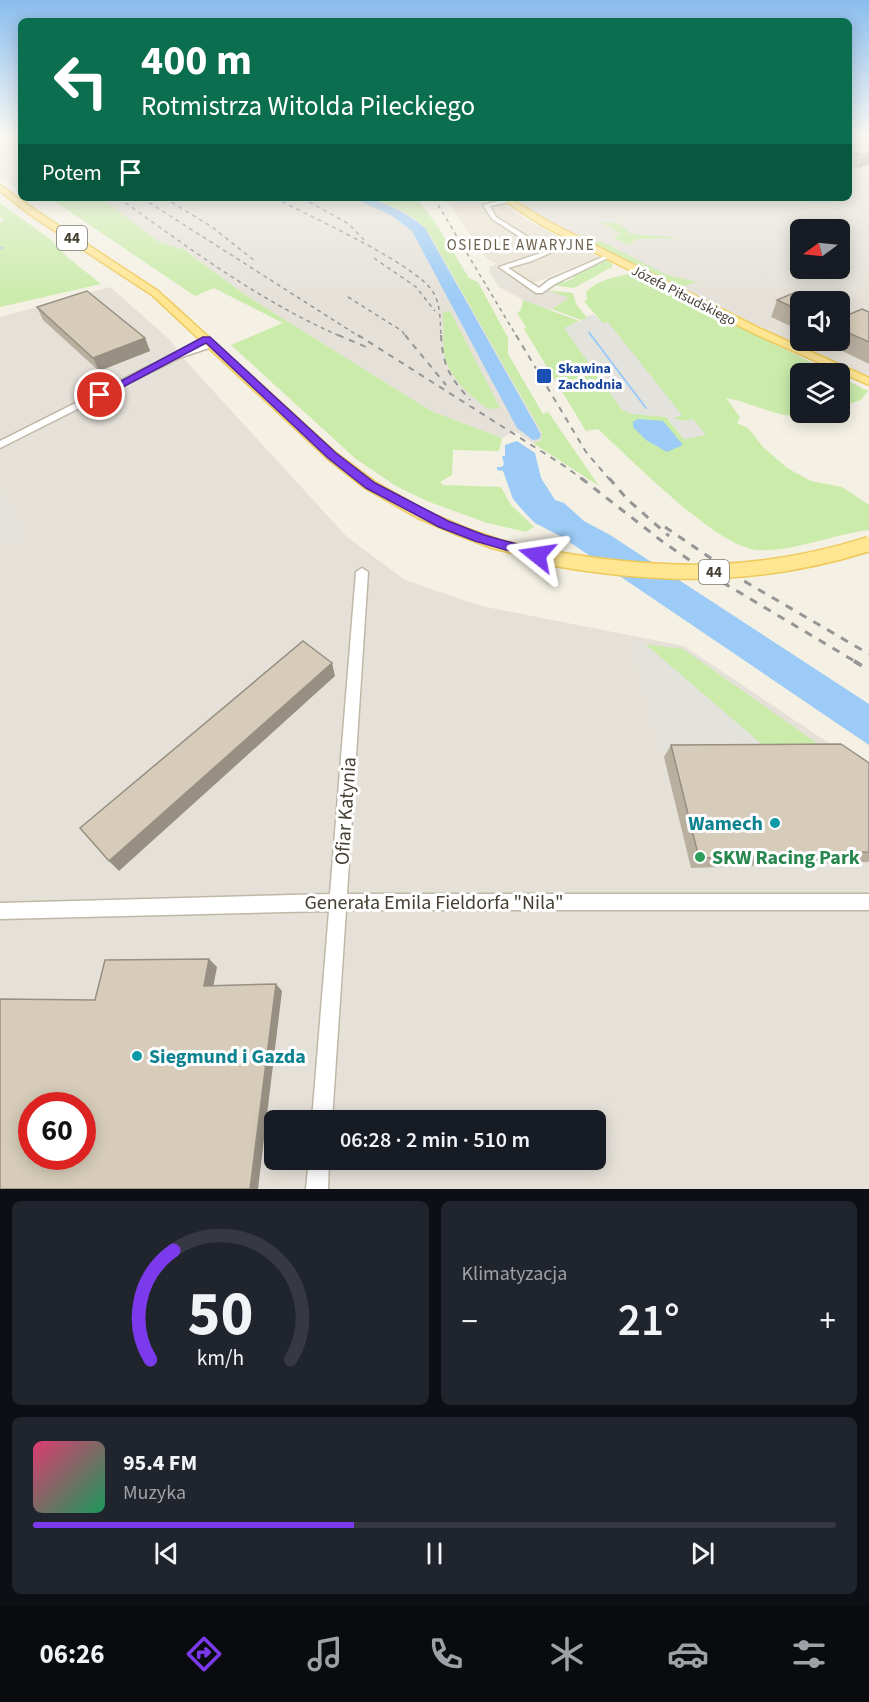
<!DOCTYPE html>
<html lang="pl">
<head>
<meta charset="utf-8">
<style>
	body { margin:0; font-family:"Source Sans 3",sans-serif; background:#20242c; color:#f1f3f6; height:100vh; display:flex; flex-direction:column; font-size:22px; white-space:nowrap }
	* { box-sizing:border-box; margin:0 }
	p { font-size:20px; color:#9ea1a6 }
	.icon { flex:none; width:33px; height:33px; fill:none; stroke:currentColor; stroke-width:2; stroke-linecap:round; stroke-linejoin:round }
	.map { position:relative; height:1189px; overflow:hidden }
	.details { display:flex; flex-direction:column; gap:12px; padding:12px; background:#0d0f14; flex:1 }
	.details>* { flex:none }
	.top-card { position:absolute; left:18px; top:18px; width:834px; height:183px; border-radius:9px; box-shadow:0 3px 15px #0003; background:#0b6e4f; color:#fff; overflow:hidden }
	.needle { width:39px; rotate:255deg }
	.controls { position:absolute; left:790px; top:219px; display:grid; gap:12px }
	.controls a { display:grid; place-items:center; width:60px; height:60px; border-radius:9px; background:#171b24; box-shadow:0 3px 15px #0003; font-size:30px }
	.speed { position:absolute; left:18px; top:1092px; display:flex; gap:12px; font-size:30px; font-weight:700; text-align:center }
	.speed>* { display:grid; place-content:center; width:78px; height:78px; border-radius:50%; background:#171b24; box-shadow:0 3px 15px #0003; line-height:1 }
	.speed .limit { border:9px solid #d22; background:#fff; color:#111 }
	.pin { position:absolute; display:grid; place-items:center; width:51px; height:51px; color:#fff; margin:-26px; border:3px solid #fff; border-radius:50%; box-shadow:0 2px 6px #0007 }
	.me { position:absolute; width:66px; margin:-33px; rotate:285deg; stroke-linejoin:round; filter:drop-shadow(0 0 4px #0008) }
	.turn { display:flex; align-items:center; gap:21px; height:126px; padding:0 24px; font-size:27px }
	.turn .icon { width:78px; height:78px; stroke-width:2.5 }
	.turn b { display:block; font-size:42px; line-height:51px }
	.then { display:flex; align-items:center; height:57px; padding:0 24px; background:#0003; gap:12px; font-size:22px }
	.big { font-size:45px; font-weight:600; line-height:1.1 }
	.details .card { flex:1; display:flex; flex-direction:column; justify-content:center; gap:9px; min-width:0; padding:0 21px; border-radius:9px; background:#20242c }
	.details .dial { align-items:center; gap:0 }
	.dial svg { height:156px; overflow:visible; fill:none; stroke:#363941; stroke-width:7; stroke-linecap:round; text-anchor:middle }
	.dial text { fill:#f1f3f6; stroke:none }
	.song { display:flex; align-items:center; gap:18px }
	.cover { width:72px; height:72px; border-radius:9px; background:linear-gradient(135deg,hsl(340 70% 55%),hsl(150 70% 35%)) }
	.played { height:6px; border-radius:3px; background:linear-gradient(90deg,#7c3aed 40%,#363941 40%) }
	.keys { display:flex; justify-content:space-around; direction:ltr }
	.heat { display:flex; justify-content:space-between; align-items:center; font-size:33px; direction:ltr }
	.details .tiles { flex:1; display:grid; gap:12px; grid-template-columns:1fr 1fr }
	.card:last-child { grid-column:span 2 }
	.trip { position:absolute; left:264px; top:1110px; width:342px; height:60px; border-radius:9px; background:#171b24; box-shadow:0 3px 15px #0003; font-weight:600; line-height:60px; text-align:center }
	.tabs { display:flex; height:96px; justify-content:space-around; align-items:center; background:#090b0e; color:#9ea1a6 }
	.tabs .icon { width:42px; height:42px }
	.tabs .on { color:#7c3aed }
	.tabs b { font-size:27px; color:#f1f3f6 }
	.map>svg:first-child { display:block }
	.residential { fill:#e8e2d2 }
	.industrial { fill:#e5e1d9; fill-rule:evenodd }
	.green { fill:#caebaa }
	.parking { fill:#e4e2dd }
	.water { fill:#9bcbf6 }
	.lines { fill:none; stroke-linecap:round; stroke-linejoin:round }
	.stream-far1 { stroke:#9bcbf6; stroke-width:1.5 }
	.stream { stroke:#9bcbf6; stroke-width:2 }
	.minor-casing { stroke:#c0b8a6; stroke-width:3 }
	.major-casing { stroke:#edc959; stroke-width:3 }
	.minor { fill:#fff; fill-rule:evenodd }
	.major { fill:#ffe692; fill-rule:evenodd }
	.rail-far3 { stroke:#959595; stroke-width:1.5; stroke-dasharray:4 4; stroke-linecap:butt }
	.rail-far2 { stroke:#959595; stroke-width:2; stroke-dasharray:6 6; stroke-linecap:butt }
	.rail-far1 { stroke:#959595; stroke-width:3; stroke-dasharray:8 8; stroke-linecap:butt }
	.rail { stroke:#959595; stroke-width:4; stroke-dasharray:9 9; stroke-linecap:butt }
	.major-bridge-casing { stroke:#edc959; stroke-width:17; stroke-linecap:butt }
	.major-bridge { stroke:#ffe692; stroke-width:14 }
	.wall { fill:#b8af9f }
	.shaded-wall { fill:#968f82 }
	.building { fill:#d6ccb9; stroke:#968f82; stroke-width:1.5; fill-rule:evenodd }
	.route { fill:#7c3aed; stroke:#51269a; stroke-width:1.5 }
	.transit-dot { fill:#1a4fb4; stroke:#fff; stroke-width:2 }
	.culture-dot { fill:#0f9aa8; stroke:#fff; stroke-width:2 }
	.leisure-dot { fill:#2e9e5b; stroke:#fff; stroke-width:2 }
	.labels { text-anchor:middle; stroke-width:6; stroke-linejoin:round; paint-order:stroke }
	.far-street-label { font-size:14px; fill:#464034; stroke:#fff }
	.far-transit-label { font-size:14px; font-weight:bold; fill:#164399; stroke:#fff; text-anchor:start }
	.shield { fill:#fff; stroke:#7e7971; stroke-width:1.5 }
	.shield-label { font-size:15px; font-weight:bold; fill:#464034 }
	.far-neighbourhood-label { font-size:15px; letter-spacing:1.5px; fill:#6a5f4a; stroke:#fff }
	.near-street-label { font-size:20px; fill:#464034; stroke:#fff }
	.near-culture-label { font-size:20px; font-weight:bold; fill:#0d838f; stroke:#fff; text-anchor:end }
	.near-leisure-label { font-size:20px; font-weight:bold; fill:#27864d; stroke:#fff; text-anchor:start }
</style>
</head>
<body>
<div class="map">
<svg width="869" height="1189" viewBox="0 0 869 1189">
	<rect width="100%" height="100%" fill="#f4f0e4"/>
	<path class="residential" d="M 445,198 L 494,198 L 528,221 L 598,257 L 531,284 L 486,258 Z"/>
	<g class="industrial">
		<path d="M 0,134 L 21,134 L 21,192 L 0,176 Z"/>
		<path d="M 849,134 L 869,134 L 869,376 L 795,344 L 545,219 L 513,198 L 849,198 ZM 801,230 L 840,230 L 840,268 L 801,268 ZM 801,302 L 840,302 L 840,340 L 801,340 Z"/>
		<path d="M 101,198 L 373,198 L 407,213 L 426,228 L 542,433 L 541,441 L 533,443 L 515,431 L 502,438 L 431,411 L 247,296 L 183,249 L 159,242 Z"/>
		<path d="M 496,264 L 541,293 L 547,290 L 570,298 L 550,310 L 531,304 L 499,287 L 489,272 L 490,266 Z"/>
		<path d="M 110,287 L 168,338 L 184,359 L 347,537 L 405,580 L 481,606 L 684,646 L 869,770 L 869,1189 L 0,1189 L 0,317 ZM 32,1106 L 82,1106 L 82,1156 L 32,1156 ZM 274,1120 L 596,1120 L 596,1160 L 274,1160 Z"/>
	</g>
	<g class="green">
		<path d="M 56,198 L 101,198 L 159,242 L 183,249 L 247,296 L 431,411 L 502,438 L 499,451 L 453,450 L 452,475 L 440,482 L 443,485 L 501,487 L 511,505 L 534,527 L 526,532 L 487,523 L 427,501 L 396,486 L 356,459 L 231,345 L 283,323 L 214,288 L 195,296 L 51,199 Z"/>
		<path d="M 373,198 L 417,198 L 438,227 L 469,278 L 478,282 L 508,338 L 508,354 L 543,414 L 548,412 L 599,486 L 533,443 L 541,441 L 542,433 L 426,228 L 407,213 Z"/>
		<path d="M 0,203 L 50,239 L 67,257 L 101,284 L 0,307 L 0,223 L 4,219 L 0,217 Z"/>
		<path d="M 600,222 L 619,223 L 631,234 L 684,238 L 637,239 L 629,245 L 613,238 L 621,234 Z"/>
		<path d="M 601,241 L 667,275 L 697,282 L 681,287 L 592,243 Z"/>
		<path d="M 605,259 L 613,264 L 612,267 L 574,288 L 552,285 L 560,280 L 565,282 L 574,278 L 569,275 Z"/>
		<path d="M 628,274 L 636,275 L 832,373 L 801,374 L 801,412 L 819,413 C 787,425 757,403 726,398 L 740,417 L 737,423 L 748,428 L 763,447 L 787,468 L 811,481 L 842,487 L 869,505 L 869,530 C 834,534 790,553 757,550 C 715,546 631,459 598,429 L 586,431 L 524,329 L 526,327 L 517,313 L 521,310 L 523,300 L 579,321 L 565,328 L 625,409 L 666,417 L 684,439 L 706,435 L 673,417 L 681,416 L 584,301 L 587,300 L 586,292 C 596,281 614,277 628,274 Z"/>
		<path d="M 547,290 L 573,293 L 576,304 L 587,318 L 581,320 L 552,309 L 569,298 Z"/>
		<path d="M 450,311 L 500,408 L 488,409 C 469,394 450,380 444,354 C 443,346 444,323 443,312 Z"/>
		<path d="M 840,377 L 868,391 L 861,400 L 840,407 Z"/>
		<path d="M 645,644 L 683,649 L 824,748 L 766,748 Z"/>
	</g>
	<g class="parking">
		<path d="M 594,315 L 603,323 L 608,322 L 682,415 L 673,417 L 682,421 L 693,419 L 706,435 L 684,439 L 666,417 L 632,414 L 622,410 L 564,328 L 587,318 L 586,316 Z"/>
		<path d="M 0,491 L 25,531 L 21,538 L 12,541 L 0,541 Z"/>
		<path d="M 631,640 L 645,644 L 766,748 L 772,756 L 664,757 Z"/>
	</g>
	<g class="water">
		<path d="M 354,198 C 380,198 404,211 425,228 L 534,422 L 541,435 L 539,439 L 533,440 L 517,428 L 412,231 L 392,216 Z"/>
		<path d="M 638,419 L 663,421 L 683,445 L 667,452 L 646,440 L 633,427 L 633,422 Z"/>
		<path d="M 517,441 L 535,453 L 541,478 L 555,500 L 564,503 L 584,521 L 610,535 L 869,704 L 869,745 L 562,537 L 535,523 L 526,514 L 513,499 L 503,471 L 497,470 L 497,467 L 502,467 L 504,464 L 502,456 L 505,456 L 505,445 Z"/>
	</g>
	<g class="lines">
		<g class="stream-far1">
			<path d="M 0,248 L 3,248"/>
			<path d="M 589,332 L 592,337"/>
		</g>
		<path class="stream" d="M 591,335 L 646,408"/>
		<g class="minor-casing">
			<g id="minor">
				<path d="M 508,199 L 510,202 L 490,206 L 496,217 L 552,252 L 532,261 L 508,268 L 539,288 L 549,280 L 607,255 L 612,256 L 555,284 L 542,293 L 536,293 L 499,267 L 544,252 L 492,219 L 483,205 Z"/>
				<path d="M 212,342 L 216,344 L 215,346 L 179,358 L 0,448 L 0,441 L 173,354 Z"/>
				<path d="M 362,568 L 368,572 L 347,894 L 869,894 L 869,910 L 346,910 L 332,1120 L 312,1120 L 329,911 L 0,919 L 0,903 L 330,894 L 356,572 Z"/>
				<path d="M 309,1160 L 329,1160 L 328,1189 L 306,1189 Z"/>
			</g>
		</g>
		<g class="major-casing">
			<g id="major">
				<path d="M 0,185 L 38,212 L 158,291 L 336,453 L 375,482 L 428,512 L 468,529 L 500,540 L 561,555 L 563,559 L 561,563 L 556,564 L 492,548 L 458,535 L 418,518 L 365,488 L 328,459 L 152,295 L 32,216 L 0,191 Z"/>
				<path d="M 500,198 L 509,198 L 549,222 L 761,329 L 869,378 L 869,385 L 753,333 L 543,226 Z"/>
			</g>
		</g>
		<use href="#minor" class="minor"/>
		<use href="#major" class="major"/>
		<g class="rail-far3">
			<path d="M 119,198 C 190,249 261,302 342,337"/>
			<path d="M 142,198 L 360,337"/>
			<path d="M 165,198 L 212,227 L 255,261"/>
			<path d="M 275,198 C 309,216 416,264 433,292 C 441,305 440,321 441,337"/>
			<path d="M 302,198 L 349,224 L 364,240"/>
			<path d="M 434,198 L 517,337"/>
			<path d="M 374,258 L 416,287 L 435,311"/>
			<path d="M 348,297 L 402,331 L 406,337"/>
		</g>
		<g class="rail-far2">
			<path d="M 338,335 L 366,347"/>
			<path d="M 358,335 L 566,467 L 583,480"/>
			<path d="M 405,335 L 446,385"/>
			<path d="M 441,335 C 443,367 449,376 470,400"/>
			<path d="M 516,335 L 586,452 L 610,480"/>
		</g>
		<g class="rail-far1">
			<path d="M 581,478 L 663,542 L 722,582 L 856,662"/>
			<path d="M 609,478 L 628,500 L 669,536"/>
			<path d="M 665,527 L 744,581 L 869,654"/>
		</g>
		<path class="rail" d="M 854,661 L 869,670"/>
		<g class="major-bridge-casing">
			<path id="major-bridge" d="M 556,559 C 666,578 762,578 869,544"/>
		</g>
		<use href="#major-bridge" class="major-bridge"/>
	</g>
	<g class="wall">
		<path d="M 849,134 L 869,164 L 858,168 L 849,165 Z"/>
		<path d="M 777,300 L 801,302 L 801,331 L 771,317 Z"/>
		<path d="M 37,307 L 145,338 L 150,351 L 99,371 L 43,320 Z"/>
		<path d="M 840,311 L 848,315 L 869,312 L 869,364 L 820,340 L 840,340 Z"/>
		<path d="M 671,745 L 869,763 L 869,862 L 691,868 L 664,757 Z"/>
	</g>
	<g class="shaded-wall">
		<path d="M 869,153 L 869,164 L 858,168 L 863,155 Z"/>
		<path d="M 145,338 L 150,351 L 99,371 L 93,358 Z"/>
		<path d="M 332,663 L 335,676 L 119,871 L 109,861 Z"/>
		<path d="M 209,959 L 217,967 L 212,993 L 204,986 Z"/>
		<path d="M 276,984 L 282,991 L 258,1189 L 250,1189 Z"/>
	</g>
	<g class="building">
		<path d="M 849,134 L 860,134 L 869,137 L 869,153 L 863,155 L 849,151 Z"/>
		<path d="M 87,291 L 145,338 L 93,358 L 37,307 Z"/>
		<path d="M 796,292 L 818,302 L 801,302 L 801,311 L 777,300 Z"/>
		<path d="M 862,309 L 869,312 L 869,342 L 840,329 L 840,311 L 848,315 Z"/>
		<path d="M 303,641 L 332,663 L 109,861 L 80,828 Z"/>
		<path d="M 841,744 L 869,763 L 869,852 L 699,858 L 671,745 Z"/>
		<path d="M 209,959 L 204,986 L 276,984 L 250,1189 L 0,1189 L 0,999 L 95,1000 L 105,960 ZM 32,1106 L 82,1106 L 82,1156 L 32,1156 Z"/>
	</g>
	<linearGradient id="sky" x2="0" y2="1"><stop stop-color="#89bdee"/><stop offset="0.45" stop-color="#faf8f3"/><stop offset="1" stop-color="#faf8f3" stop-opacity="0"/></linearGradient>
	<rect width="869" height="301" fill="url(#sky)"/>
	<path class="route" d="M 203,337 L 210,337 L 336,453 L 375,483 L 448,521 L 484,535 L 542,551 L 543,555 L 542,558 L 537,559 L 475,541 L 439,527 L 366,488 L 328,458 L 206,343 L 104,397 L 95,395 Z"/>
	<rect class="transit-dot" x="536" y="368" width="16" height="16" rx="3"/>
	<g class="culture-dot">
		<circle cx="775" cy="823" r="6"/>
		<circle cx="137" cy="1056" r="6"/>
	</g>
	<circle class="leisure-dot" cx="700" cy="857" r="6"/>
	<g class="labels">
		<g class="far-street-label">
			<text transform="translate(684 295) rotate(27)" y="5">Józefa Piłsudskiego</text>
		</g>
		<g class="far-transit-label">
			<text x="558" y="373">Skawina<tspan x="558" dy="16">Zachodnia</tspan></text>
		</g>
		<g class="shield">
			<rect x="57" y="226" width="30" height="24" rx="4.5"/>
			<rect x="699" y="560" width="30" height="24" rx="4.5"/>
		</g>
		<g class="shield-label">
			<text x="72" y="243">44</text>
			<text x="714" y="577">44</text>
		</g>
		<g class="far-neighbourhood-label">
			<text x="521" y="250">OSIEDLE AWARYJNE</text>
		</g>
		<g class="near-street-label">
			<text transform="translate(345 811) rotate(-86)" y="7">Ofiar Katynia</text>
			<text x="434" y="909">Generała Emila Fieldorfa "Nila"</text>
		</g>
		<g class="near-culture-label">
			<text x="763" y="830">Wamech</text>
			<text x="149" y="1063" text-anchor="start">Siegmund i Gazda</text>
		</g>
		<g class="near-leisure-label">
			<text x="712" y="864">SKW Racing Park</text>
		</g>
	</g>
</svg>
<div class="controls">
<a><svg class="needle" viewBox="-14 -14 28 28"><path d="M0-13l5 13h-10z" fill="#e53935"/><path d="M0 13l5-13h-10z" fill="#9ea1a6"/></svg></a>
<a><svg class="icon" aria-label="sound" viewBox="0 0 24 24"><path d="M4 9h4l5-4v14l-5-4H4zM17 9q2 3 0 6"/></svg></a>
<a><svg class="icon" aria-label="layers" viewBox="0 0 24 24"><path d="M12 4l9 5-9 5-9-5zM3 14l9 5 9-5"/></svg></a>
</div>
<div class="speed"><div class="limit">60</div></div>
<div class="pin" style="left:100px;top:395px;background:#d93025"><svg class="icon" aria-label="arrive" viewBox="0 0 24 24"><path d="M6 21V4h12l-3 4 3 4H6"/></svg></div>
<svg class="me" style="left:537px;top:555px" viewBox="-20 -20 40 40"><path d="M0-17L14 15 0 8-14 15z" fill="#7c3aed" stroke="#fff" stroke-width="4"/></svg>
<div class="trip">06:28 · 2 min · 510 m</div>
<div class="top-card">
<div class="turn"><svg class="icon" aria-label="left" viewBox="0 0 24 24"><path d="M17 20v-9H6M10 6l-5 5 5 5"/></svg><div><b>400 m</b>Rotmistrza Witolda Pileckiego</div></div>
<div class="then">Potem<svg class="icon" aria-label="arrive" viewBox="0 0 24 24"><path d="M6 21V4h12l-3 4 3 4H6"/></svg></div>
</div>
</div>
<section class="details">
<div class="tiles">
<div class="card dial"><svg viewBox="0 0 100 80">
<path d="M14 69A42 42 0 1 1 86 69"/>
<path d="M14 69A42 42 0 0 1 26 13" stroke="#7c3aed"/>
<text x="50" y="56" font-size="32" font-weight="700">50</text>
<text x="50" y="72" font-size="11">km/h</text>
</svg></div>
<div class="card"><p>Klimatyzacja</p>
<div class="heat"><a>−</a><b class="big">21°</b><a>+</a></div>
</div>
<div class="card">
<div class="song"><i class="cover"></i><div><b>95.4 FM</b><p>Muzyka</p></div></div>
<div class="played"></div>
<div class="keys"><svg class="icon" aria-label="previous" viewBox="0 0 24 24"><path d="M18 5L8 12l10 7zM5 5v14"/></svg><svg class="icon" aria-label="pause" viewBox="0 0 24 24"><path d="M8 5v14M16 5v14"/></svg><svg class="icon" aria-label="next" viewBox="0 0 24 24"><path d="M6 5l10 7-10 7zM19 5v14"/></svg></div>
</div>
</div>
</section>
<nav class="tabs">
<b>06:26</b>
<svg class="icon on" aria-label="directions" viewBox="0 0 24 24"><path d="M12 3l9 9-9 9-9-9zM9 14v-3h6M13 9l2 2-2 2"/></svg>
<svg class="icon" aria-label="music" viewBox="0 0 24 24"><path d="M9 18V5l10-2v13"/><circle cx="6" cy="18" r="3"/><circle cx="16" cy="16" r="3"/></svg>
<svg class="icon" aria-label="phone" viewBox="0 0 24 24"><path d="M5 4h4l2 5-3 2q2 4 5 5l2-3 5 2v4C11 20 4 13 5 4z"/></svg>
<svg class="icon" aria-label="climate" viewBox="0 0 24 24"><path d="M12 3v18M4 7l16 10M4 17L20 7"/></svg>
<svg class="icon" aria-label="car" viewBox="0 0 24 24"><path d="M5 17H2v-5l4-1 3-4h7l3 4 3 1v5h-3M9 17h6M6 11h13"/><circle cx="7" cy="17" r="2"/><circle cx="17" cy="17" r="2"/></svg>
<svg class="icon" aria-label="filters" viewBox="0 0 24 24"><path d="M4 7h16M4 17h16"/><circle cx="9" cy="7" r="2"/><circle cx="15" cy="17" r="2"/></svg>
</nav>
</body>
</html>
